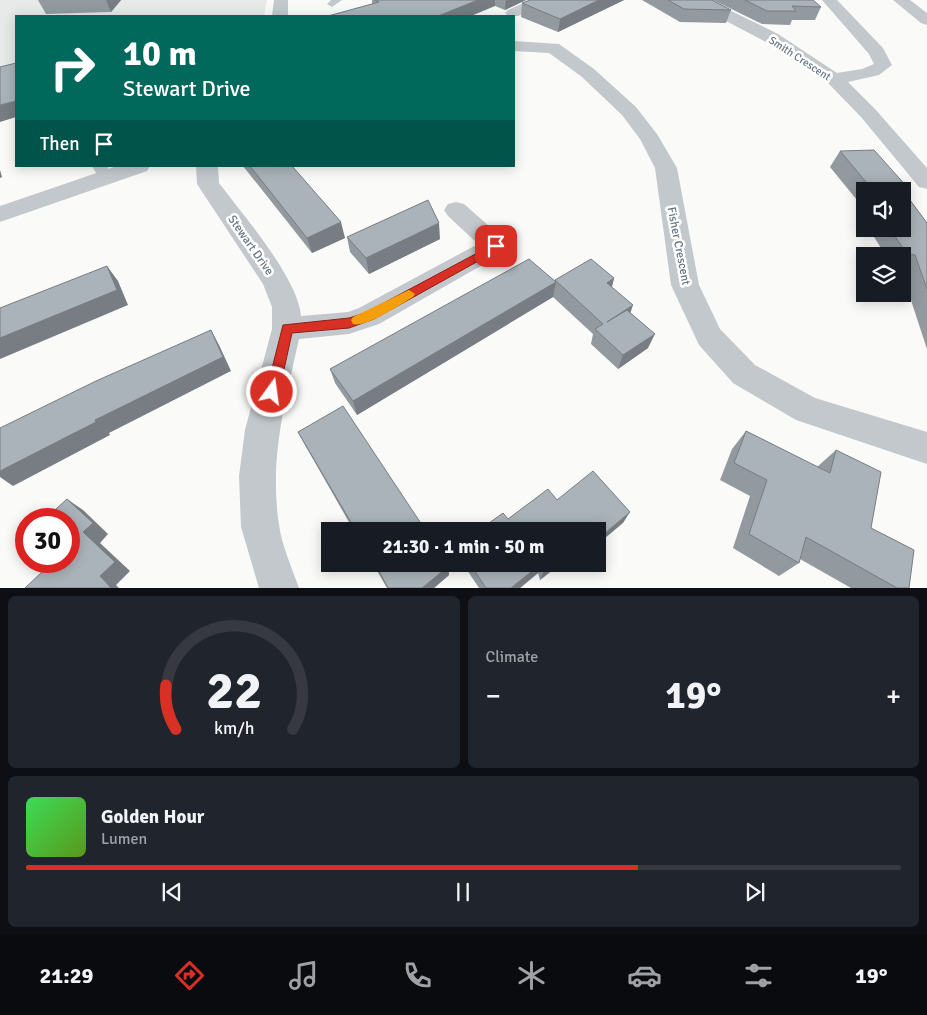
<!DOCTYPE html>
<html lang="en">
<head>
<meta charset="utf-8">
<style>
	body { margin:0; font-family:Signika,sans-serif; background:#20242c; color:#f1f3f6; height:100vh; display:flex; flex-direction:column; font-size:19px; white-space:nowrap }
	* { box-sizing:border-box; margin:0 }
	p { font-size:16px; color:#9ea1a6 }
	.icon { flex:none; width:28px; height:28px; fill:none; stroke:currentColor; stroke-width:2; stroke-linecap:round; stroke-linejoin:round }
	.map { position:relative; height:588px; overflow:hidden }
	.drawer { display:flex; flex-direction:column; gap:8px; padding:8px; background:#0d0f14; flex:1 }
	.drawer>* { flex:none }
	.guide { position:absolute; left:15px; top:15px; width:500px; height:152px; border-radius:0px; box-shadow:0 2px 12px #0003; background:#00695c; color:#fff; overflow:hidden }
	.controls { position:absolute; left:856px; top:182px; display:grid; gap:10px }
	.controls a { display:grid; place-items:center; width:55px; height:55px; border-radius:0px; background:#171b24; box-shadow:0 2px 12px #0003; font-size:25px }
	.speed { position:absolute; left:15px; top:508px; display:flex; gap:10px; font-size:25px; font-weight:700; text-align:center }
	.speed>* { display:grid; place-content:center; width:65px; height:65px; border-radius:50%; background:#171b24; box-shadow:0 2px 12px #0003; line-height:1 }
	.speed .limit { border:8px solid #d22; background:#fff; color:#111 }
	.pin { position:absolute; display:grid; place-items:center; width:42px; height:42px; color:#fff; margin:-21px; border-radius:10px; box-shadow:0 2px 8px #0006 }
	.me { position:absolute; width:55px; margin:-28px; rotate:14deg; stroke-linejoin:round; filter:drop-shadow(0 0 4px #0008) }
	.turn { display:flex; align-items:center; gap:18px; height:105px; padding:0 25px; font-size:22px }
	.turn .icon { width:65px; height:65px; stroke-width:2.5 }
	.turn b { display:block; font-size:35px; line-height:42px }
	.then { display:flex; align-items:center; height:48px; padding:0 25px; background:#0003; gap:10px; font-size:19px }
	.big { font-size:38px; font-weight:700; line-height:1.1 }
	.drawer .tile { flex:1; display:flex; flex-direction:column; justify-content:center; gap:8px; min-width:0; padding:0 18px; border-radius:8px; background:#20242c }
	.drawer .dial { align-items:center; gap:0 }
	.dial svg { height:130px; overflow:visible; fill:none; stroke:#363941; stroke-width:7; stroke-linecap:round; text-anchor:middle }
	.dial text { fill:#f1f3f6; stroke:none }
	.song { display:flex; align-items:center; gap:15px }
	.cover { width:60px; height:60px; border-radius:8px; background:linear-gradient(135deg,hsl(130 70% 55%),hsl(90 70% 35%)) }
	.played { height:5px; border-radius:2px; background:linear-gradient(90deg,#d93025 70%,#363941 70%) }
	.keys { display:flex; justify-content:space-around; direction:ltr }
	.heat { display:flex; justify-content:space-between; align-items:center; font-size:28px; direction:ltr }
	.drawer .tiles { flex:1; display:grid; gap:8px; grid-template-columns:1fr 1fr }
	.tile:last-child { grid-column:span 2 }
	.trip { position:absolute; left:321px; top:522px; width:285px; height:50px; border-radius:0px; background:#171b24; box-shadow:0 2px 12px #0003; font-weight:700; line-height:50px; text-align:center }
	.dock { display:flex; height:80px; justify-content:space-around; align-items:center; background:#090b0e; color:#9ea1a6 }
	.dock .icon { width:35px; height:35px }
	.dock .active { color:#d93025 }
	.dock b { font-size:22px; color:#f1f3f6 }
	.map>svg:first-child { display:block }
	.built { fill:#e8e9e9 }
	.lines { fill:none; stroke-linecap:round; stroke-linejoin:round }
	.service { fill:#c3c8cc; fill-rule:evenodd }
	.minor { fill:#c3c8cc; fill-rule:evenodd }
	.tertiary { fill:#c3c8cc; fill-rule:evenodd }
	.wall { fill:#929a9f }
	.shaded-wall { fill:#777d82 }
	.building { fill:#aab3b9; stroke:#777d82 }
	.route { fill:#d93025; stroke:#8d1f18 }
	.slow { fill:#f59e0b }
	.labels { text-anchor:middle; stroke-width:5; stroke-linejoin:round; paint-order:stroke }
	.far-street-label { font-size:11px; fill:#657683; stroke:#fff }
	.street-label { font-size:12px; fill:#657683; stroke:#fff }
</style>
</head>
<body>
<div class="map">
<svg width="927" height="588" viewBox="0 0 927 588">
	<rect width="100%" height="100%" fill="#fafaf8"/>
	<path class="built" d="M 0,0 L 267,0 L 264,16 L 16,16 L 16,71 L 0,74 Z"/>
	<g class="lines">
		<g class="service">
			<path d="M 331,0 L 342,0 L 332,7 L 327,4 Z"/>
			<path d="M 92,166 L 107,166 L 113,177 L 110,180 L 100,180 Z"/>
		</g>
		<g class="minor">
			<path d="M 274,0 L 288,0 L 288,16 L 272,16 Z"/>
			<path d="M 530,0 L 549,0 L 547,3 L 518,16 L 508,16 L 505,13 L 508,10 Z"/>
			<path d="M 690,0 L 709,0 L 778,34 L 837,73 L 862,69 L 874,64 L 869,54 L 822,0 L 837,0 L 883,48 L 892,65 L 879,75 L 848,82 L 875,109 L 927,168 L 927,189 L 919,187 L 861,117 L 828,83 L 766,42 L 692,3 Z"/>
			<path d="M 514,41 L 559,44 L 594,69 L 636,107 L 657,134 L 677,168 L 699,285 L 720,329 L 755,365 L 815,398 L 927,432 L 927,464 L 796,420 L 733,383 L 699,345 L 671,285 L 655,168 L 640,139 L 622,115 L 582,77 L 549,53 L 514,51 Z"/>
			<path d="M 117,166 L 150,166 L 147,171 L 0,222 L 0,206 Z"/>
			<path d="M 196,166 L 218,166 L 219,183 C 243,215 298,278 301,316 L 348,312 L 359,308 L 478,244 L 448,216 L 444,210 L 448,204 L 456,202 L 464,204 L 505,240 L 509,246 L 505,252 L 379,324 L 349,334 L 299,339 C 285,402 269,460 279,525 C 282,546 292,568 299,588 L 259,588 L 241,527 L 239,476 L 245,430 L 272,329 L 272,307 L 263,284 L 197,184 Z"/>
		</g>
		<path class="tertiary" d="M 893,0 L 910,0 L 927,13 L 927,25 L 921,23 Z"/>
	</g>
	<g class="wall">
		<path d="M 38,0 L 121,0 L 111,12 L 46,14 Z"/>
		<path d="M 372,0 L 526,0 L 505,10 L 495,6 L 372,4 Z"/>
		<path d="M 530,0 L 624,0 L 558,32 L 521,17 L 522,3 Z"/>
		<path d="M 642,0 L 712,0 L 731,10 L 726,23 L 680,22 Z"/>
		<path d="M 713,0 L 813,0 L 821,7 L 815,20 L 792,20 L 790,25 L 762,24 Z"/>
		<path d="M 840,151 L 908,188 L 904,193 L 927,223 L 927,349 L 902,273 L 902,256 L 886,256 L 869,229 L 902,229 L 902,191 L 865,191 L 865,205 L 861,205 L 830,167 Z"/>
		<path d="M 243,166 L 292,166 L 345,238 L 312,253 Z"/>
		<path d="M 347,237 L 440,239 L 369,274 L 350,252 Z"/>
		<path d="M 614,278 L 612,287 L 630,313 L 648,348 L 618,369 L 591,344 L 593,334 L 553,297 L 357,415 L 335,383 L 330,369 L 554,280 Z"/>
		<path d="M 746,431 L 817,467 L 836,450 L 871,528 L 909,588 L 851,588 L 800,559 L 799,563 L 779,576 L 733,548 L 750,496 L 720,480 L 732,449 Z"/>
		<path d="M 298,432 L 426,531 L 354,531 L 305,445 Z"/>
		<path d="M 373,564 L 447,564 L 449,566 L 449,575 L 434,588 L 387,588 Z"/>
		<path d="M 463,564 L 560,564 L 540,580 L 538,573 L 520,588 L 479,588 Z"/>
	</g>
	<g class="shaded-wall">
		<path d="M 106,0 L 121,0 L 111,12 Z"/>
		<path d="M 478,0 L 495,0 L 495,6 L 471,16 L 438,16 Z"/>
		<path d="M 506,0 L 526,0 L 505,10 Z"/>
		<path d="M 599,0 L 624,0 L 558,32 L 560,19 Z"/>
		<path d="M 16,101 L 16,117 L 0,122 L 0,105 Z"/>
		<path d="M 0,170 L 2,177 L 0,178 Z"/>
		<path d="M 341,222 L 345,238 L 312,253 L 307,238 Z"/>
		<path d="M 439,223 L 440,239 L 369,274 L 366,258 Z"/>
		<path d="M 107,266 L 118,281 L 128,305 L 0,359 L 0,338 Z"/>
		<path d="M 614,278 L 610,294 L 607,283 Z"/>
		<path d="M 556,282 L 553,297 L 357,415 L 353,401 Z"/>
		<path d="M 633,305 L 628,320 L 607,322 Z"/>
		<path d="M 211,330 L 219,345 L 231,371 L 109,433 L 110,435 L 13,486 L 0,477 L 0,471 L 95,420 Z"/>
		<path d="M 655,334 L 648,348 L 618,369 L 623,355 Z"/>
		<path d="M 67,499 L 83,510 L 108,534 L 100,543 L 130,571 L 116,585 L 119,588 L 111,588 L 100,576 L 83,532 Z"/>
		<path d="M 630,512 L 623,523 L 598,544 L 598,539 Z"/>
		<path d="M 541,564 L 538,573 L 520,588 L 511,588 Z"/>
		<path d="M 553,564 L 560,564 L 540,580 L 544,571 Z"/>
		<path d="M 449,566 L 449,575 L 434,588 L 422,588 Z"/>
	</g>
	<g class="building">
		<path d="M 375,0 L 478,0 L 438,16 L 328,16 L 379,2 Z"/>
		<path d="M 530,0 L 599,0 L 560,19 L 522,3 Z"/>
		<path d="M 668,0 L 712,0 L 731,10 L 684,9 Z"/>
		<path d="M 745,0 L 813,0 L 821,7 L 792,6 L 796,11 L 767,11 Z"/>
		<path d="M 16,63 L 16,101 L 0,105 L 0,67 Z"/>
		<path d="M 874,150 L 908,188 L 901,188 L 927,223 L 927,289 L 915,255 L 907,254 L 890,229 L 902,229 L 902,191 L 893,191 L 892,189 L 872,189 L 840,151 Z"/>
		<path d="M 250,166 L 292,166 L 341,222 L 307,238 Z"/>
		<path d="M 428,200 L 439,223 L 366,258 L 347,237 Z"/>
		<path d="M 529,259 L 556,282 L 353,401 L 330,369 Z"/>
		<path d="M 591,259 L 614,278 L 607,283 L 633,305 L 607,322 L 627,310 L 655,334 L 623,355 L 595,329 L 603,324 L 555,280 Z"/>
		<path d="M 107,266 L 117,290 L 0,338 L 0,308 Z"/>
		<path d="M 211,330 L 223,357 L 95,420 L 96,422 L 0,471 L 0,428 L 96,381 Z"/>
		<path d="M 343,406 L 426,531 L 356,531 L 298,432 Z"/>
		<path d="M 746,431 L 830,473 L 836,450 L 881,472 L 871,528 L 914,550 L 909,588 L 897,588 L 806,537 L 799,563 L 749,534 L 767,480 L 734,463 Z"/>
		<path d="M 593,471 L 630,512 L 598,539 L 598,531 L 478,531 L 503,513 L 508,519 L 548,489 L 557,500 Z"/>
		<path d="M 67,499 L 93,523 L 83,532 L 115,562 L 100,576 L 111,588 L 25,588 L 43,571 L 34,561 L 69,561 L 69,519 L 45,519 Z"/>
		<path d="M 26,536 L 26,553 L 17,544 Z"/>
		<path d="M 375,564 L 447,564 L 449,566 L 422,588 L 388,588 Z"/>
		<path d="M 470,564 L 541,564 L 511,588 L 486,588 Z"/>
		<path d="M 541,564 L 553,564 L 544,571 Z"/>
	</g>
	<path class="route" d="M 496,243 L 502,246 L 500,249 L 374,319 L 349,328 L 292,333 L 279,392 L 277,397 L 272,398 L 268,397 L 266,392 L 283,325 L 349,318 L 365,313 Z"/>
	<path class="slow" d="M 409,290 L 415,294 L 413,297 C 401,304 366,328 353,324 L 351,320 L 353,317 Z"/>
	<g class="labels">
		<g class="far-street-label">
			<text transform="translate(800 58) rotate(33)" y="4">Smith Crescent</text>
		</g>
		<g class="street-label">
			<text transform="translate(251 245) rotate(55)" y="4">Stewart Drive</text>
			<text transform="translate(679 246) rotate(79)" y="4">Fisher Crescent</text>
		</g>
	</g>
</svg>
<div class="controls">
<a><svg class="icon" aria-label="sound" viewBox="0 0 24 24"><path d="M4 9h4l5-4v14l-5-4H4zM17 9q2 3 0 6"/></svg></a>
<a><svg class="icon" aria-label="layers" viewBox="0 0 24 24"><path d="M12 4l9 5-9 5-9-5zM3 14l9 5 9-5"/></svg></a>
</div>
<div class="speed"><div class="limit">30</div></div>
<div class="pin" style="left:496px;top:246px;background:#d93025"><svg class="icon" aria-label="arrive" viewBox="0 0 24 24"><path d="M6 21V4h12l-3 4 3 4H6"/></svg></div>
<svg class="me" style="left:272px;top:392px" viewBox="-20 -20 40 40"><circle r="17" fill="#d93025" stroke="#fff" stroke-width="3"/><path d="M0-11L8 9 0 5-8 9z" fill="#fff"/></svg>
<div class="trip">21:30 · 1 min · 50 m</div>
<div class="guide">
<div class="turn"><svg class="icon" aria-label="right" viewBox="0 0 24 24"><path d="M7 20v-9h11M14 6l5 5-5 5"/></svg><div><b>10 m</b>Stewart Drive</div></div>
<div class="then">Then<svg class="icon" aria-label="arrive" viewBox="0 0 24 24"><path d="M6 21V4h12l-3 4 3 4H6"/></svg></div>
</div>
</div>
<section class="drawer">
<div class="tiles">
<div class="tile dial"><svg viewBox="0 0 100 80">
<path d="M14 69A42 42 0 1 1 86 69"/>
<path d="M14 69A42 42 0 0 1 8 42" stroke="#d93025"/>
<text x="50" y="56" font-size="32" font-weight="700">22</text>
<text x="50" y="72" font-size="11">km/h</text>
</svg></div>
<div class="tile"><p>Climate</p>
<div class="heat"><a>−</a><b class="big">19°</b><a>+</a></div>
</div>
<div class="tile">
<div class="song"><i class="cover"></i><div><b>Golden Hour</b><p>Lumen</p></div></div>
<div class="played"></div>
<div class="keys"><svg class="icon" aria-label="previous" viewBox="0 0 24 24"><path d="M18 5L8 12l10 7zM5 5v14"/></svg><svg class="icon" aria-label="pause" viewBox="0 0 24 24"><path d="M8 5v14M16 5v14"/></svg><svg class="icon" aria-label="next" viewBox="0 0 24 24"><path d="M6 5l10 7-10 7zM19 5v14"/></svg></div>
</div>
</div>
</section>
<nav class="dock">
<b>21:29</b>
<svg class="icon active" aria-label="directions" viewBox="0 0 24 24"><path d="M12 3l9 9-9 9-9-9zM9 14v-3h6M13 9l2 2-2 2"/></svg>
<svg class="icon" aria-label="music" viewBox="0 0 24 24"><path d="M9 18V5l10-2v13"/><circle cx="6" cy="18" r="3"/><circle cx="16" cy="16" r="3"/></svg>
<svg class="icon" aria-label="phone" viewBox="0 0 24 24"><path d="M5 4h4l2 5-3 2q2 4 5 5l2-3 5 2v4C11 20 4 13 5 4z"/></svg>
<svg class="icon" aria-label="climate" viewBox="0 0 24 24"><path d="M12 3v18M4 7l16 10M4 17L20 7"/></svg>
<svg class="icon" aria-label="car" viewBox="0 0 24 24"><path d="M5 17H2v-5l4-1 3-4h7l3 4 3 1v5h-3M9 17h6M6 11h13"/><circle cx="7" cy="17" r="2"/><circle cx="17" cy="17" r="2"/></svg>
<svg class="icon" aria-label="filters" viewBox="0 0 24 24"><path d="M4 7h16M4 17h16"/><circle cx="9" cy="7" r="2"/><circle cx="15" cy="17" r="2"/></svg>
<b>19°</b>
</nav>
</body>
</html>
